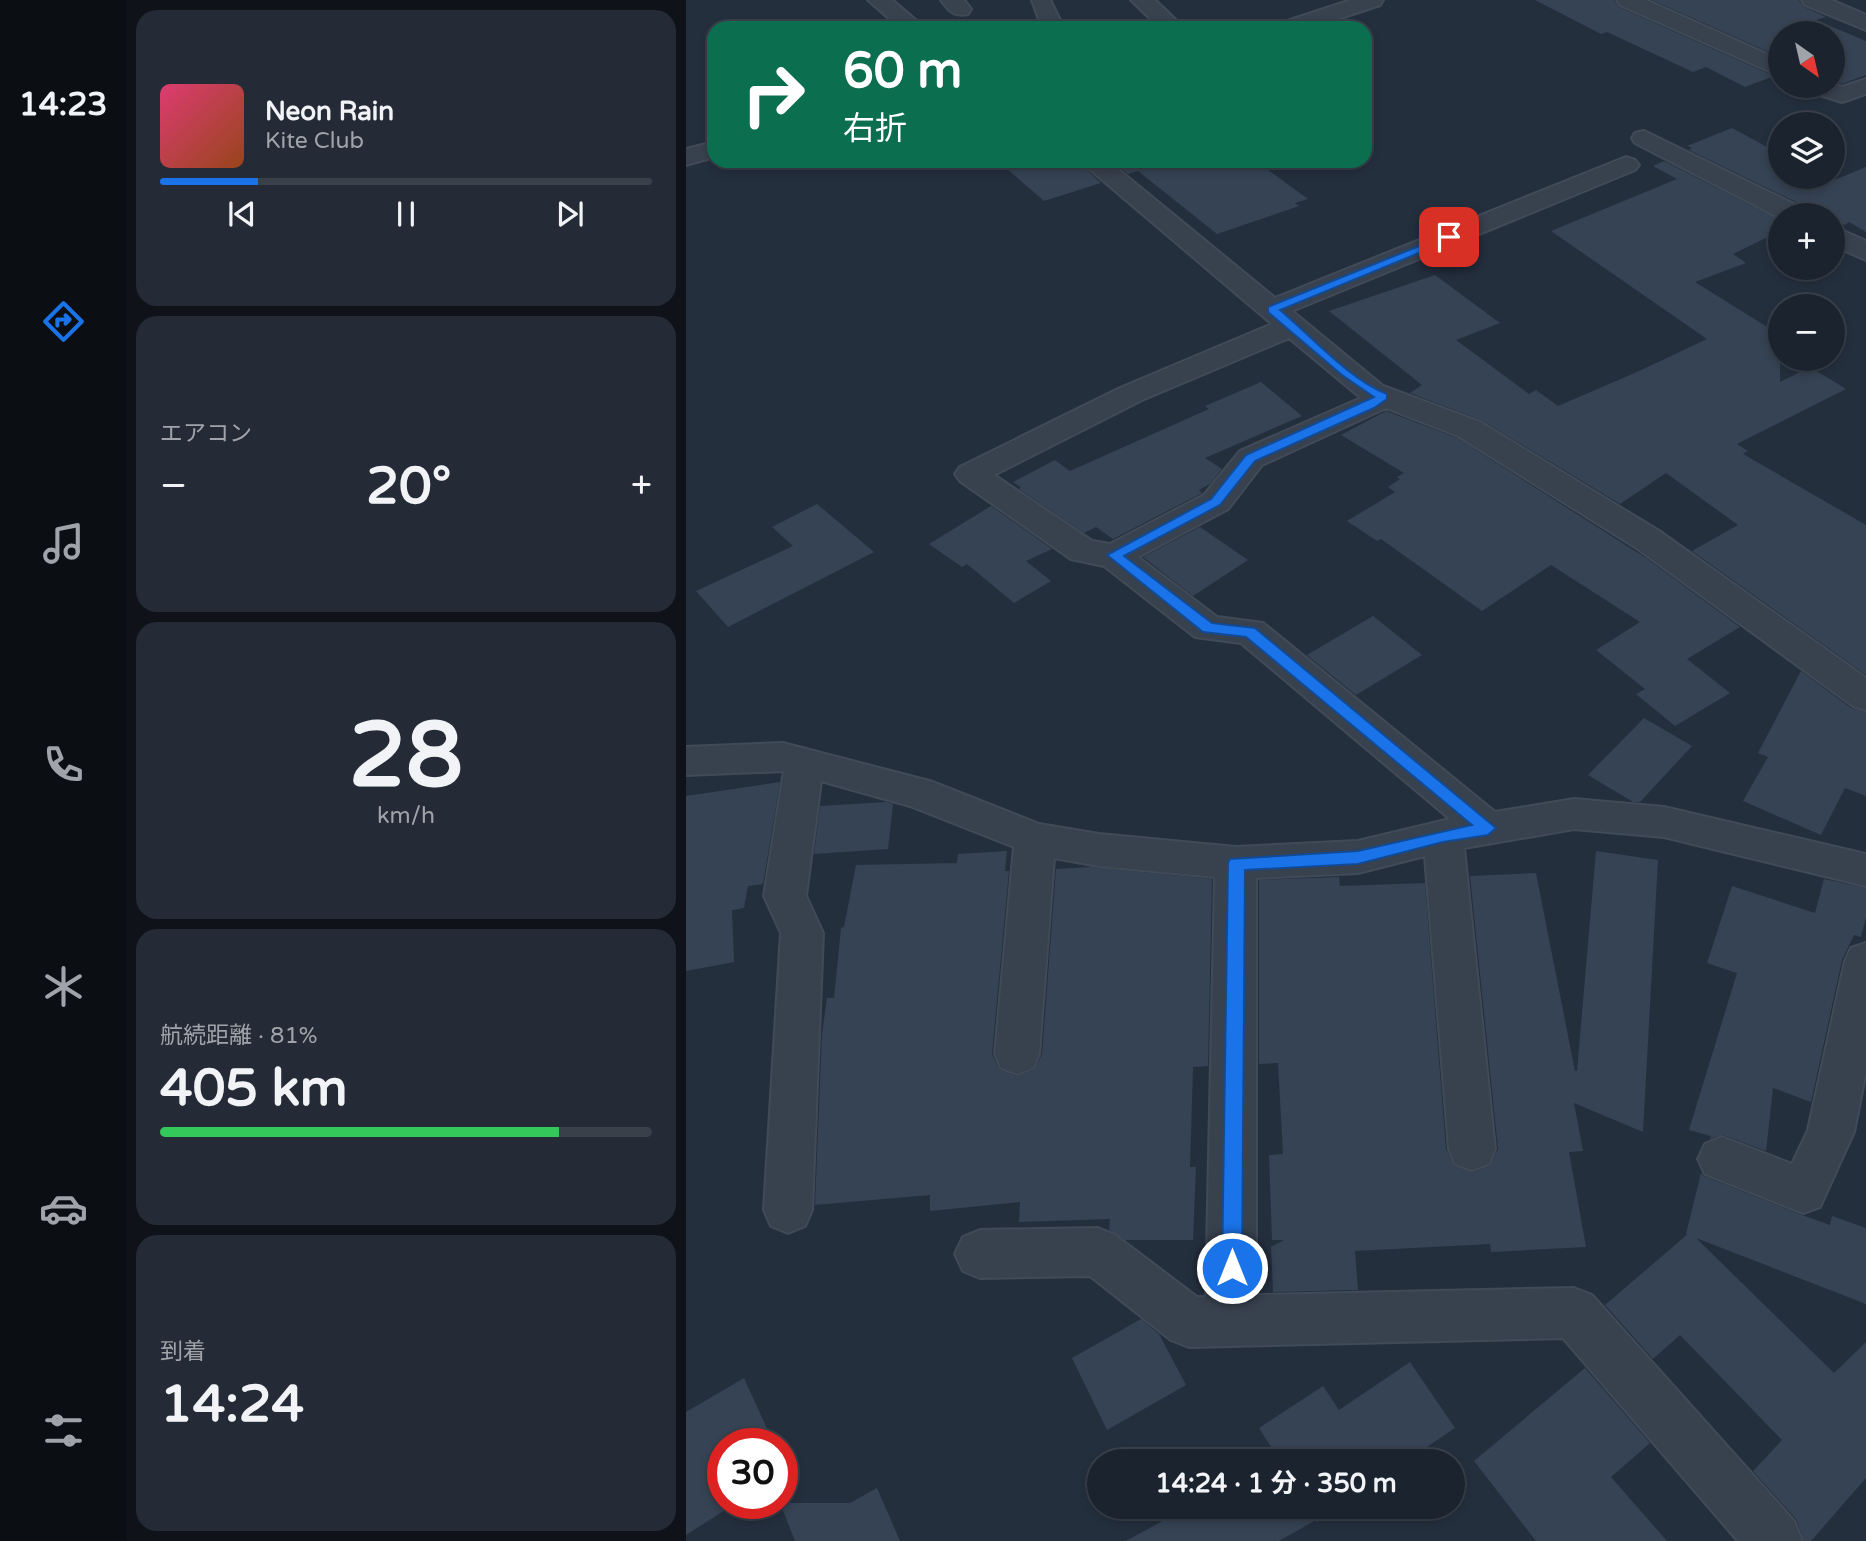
<!DOCTYPE html>
<html lang="ja">
<head>
<meta charset="utf-8">
<style>
	body { margin:0; font-family:"Varela Round","Noto Sans JP",sans-serif; background:#242b36; color:#f1f3f6; height:100vh; display:flex; flex-direction:column; font-size:26px; white-space:nowrap }
	* { box-sizing:border-box; margin:0 }
	p { font-size:23px; color:#a0a4aa }
	.icon { flex:none; width:38px; height:38px; fill:none; stroke:currentColor; stroke-width:2; stroke-linecap:round; stroke-linejoin:round }
	.map { position:relative; flex:1; overflow:hidden }
	.sheet { display:flex; flex-direction:column; gap:10px; padding:10px; background:#0f1319; width:560px }
	.sheet>* { flex:none }
	.hud { position:absolute; left:21px; top:21px; width:665px; height:147px; border-radius:21px; box-shadow:0 4px 10px #0003,0 0 0 2px #39404a; background:#0b6e4f; color:#fff; overflow:hidden }
	.needle { width:46px; rotate:146deg }
	.fabs { position:absolute; left:1082px; top:21px; display:grid; gap:14px }
	.fabs a { display:grid; place-items:center; width:77px; height:77px; border-radius:50%; background:#1b232e; box-shadow:0 4px 10px #0003,0 0 0 2px #39404a; font-size:35px }
	.speed { position:absolute; left:21px; top:1428px; display:flex; gap:14px; font-size:35px; font-weight:700; text-align:center }
	.speed>* { display:grid; place-content:center; width:91px; height:91px; border-radius:50%; background:#1b232e; box-shadow:0 4px 10px #0003,0 0 0 2px #39404a; line-height:1 }
	.speed .limit { border:10px solid #d22; background:#fff; color:#111 }
	.pin { position:absolute; display:grid; place-items:center; width:60px; height:60px; color:#fff; margin:-30px; border-radius:14px; box-shadow:0 4px 10px #0006 }
	.me { position:absolute; width:77px; margin:-38px; rotate:0deg; stroke-linejoin:round; filter:drop-shadow(0 0 5px #0008) }
	.turn { display:flex; align-items:center; gap:24px; height:147px; padding:0 21px; font-size:32px }
	.turn .icon { width:91px; height:91px; stroke-width:2.5 }
	.turn b { display:block; font-size:49px; line-height:60px }
	.big { font-size:52px; font-weight:700; line-height:1.1 }
	.sheet .card { flex:1; display:flex; flex-direction:column; justify-content:center; gap:10px; min-width:0; padding:0 24px; border-radius:21px; background:#242b36 }
	.sheet .dial { align-items:center; gap:0 }
	.dial b { font-size:91px; line-height:1 }
	.song { display:flex; align-items:center; gap:21px }
	.cover { width:84px; height:84px; border-radius:10px; background:linear-gradient(135deg,hsl(340 70% 55%),hsl(20 70% 35%)) }
	.played { height:7px; border-radius:4px; background:linear-gradient(90deg,#1a73e8 20%,#39404a 20%) }
	.keys { display:flex; justify-content:space-around; direction:ltr }
	.heat { display:flex; justify-content:space-between; align-items:center; font-size:38px; direction:ltr }
	.charge { height:10px; border-radius:5px; background:linear-gradient(90deg,#34c759 81%,#39404a 0) }
	.trip { position:absolute; left:401px; top:1449px; width:378px; height:70px; border-radius:35px; background:#1b232e; box-shadow:0 4px 10px #0003,0 0 0 2px #39404a; font-weight:700; line-height:70px; text-align:center }
	main { display:flex; flex:1; min-height:0 }
	.tabs { display:flex; flex-direction:column; width:126px; justify-content:space-around; align-items:center; background:#0b0e12; color:#a0a4aa }
	.tabs .icon { width:49px; height:49px }
	.tabs .current { color:#1a73e8 }
	.tabs b { font-size:32px; color:#f1f3f6 }
	.map>svg:first-child { display:block }
	.building { fill:#364354 }
	.lines { fill:none; stroke-linecap:round; stroke-linejoin:round }
	.minor-casing { stroke:#414a57; stroke-width:4 }
	.minor { fill:#38414e; fill-rule:evenodd }
	.route { fill:#1a73e8; stroke:#114b97; stroke-width:2 }
</style>
</head>
<body>
<main>
<nav class="tabs">
<b>14:23</b>
<svg class="icon current" aria-label="directions" viewBox="0 0 24 24"><path d="M12 3l9 9-9 9-9-9zM9 14v-3h6M13 9l2 2-2 2"/></svg>
<svg class="icon" aria-label="music" viewBox="0 0 24 24"><path d="M9 18V5l10-2v13"/><circle cx="6" cy="18" r="3"/><circle cx="16" cy="16" r="3"/></svg>
<svg class="icon" aria-label="phone" viewBox="0 0 24 24"><path d="M5 4h4l2 5-3 2q2 4 5 5l2-3 5 2v4C11 20 4 13 5 4z"/></svg>
<svg class="icon" aria-label="climate" viewBox="0 0 24 24"><path d="M12 3v18M4 7l16 10M4 17L20 7"/></svg>
<svg class="icon" aria-label="car" viewBox="0 0 24 24"><path d="M5 17H2v-5l4-1 3-4h7l3 4 3 1v5h-3M9 17h6M6 11h13"/><circle cx="7" cy="17" r="2"/><circle cx="17" cy="17" r="2"/></svg>
<svg class="icon" aria-label="filters" viewBox="0 0 24 24"><path d="M4 7h16M4 17h16"/><circle cx="9" cy="7" r="2"/><circle cx="15" cy="17" r="2"/></svg>
</nav>
<section class="sheet">
<div class="card">
<div class="song"><i class="cover"></i><div><b>Neon Rain</b><p>Kite Club</p></div></div>
<div class="played"></div>
<div class="keys"><svg class="icon" aria-label="previous" viewBox="0 0 24 24"><path d="M18 5L8 12l10 7zM5 5v14"/></svg><svg class="icon" aria-label="pause" viewBox="0 0 24 24"><path d="M8 5v14M16 5v14"/></svg><svg class="icon" aria-label="next" viewBox="0 0 24 24"><path d="M6 5l10 7-10 7zM19 5v14"/></svg></div>
</div>
<div class="card"><p>エアコン</p>
<div class="heat"><a>−</a><b class="big">20°</b><a>+</a></div>
</div>
<div class="card dial"><b>28</b><p>km/h</p></div>
<div class="card"><p>航続距離 · 81%</p><b class="big">405 km</b><div class="charge"></div></div>
<div class="card"><p>到着</p><b class="big">14:24</b></div>
</section>
<div class="map">
<svg width="1180" height="1541" viewBox="0 0 1180 1541">
	<rect width="100%" height="100%" fill="#242f3e"/>
	<g class="building">
		<path d="M 849,0 L 928,0 L 933,7 L 1088,76 L 1059,87 L 1020,67 L 1007,72 L 921,32 L 915,34 Z"/>
		<path d="M 966,0 L 1113,0 L 1118,7 L 1140,17 L 1130,20 L 1180,41 L 1180,75 L 1156,84 L 1146,81 L 1146,33 L 1094,33 L 1094,57 Z"/>
		<path d="M 1046,128 L 1094,154 L 1094,177 L 1137,177 L 1146,181 L 1180,167 L 1180,232 L 1163,222 L 1159,225 L 1146,220 L 1146,215 L 1137,215 L 1003,150 L 1006,148 L 1001,146 Z"/>
		<path d="M 312,161 L 391,161 L 415,183 L 358,201 Z"/>
		<path d="M 426,161 L 570,161 L 622,199 L 609,203 L 613,206 L 531,234 L 452,171 L 442,174 Z"/>
		<path d="M 978,161 L 1094,220 L 1094,231 L 1047,254 L 1060,263 L 1009,282 L 1094,335 L 1094,382 L 1124,367 L 1160,389 L 1051,444 L 1062,451 L 1057,454 L 1180,525 L 1180,675 L 1006,551 L 1052,525 L 980,473 L 934,504 L 795,420 L 724,393 L 736,385 L 643,311 L 749,275 L 814,323 L 770,340 L 843,394 L 850,390 L 872,406 L 951,372 L 1021,339 L 865,231 L 991,179 L 967,166 Z"/>
		<path d="M 575,382 L 616,416 L 519,458 L 536,469 L 524,484 L 513,490 L 516,493 L 427,539 L 410,527 L 398,533 L 333,489 L 335,487 L 327,482 L 369,460 L 384,471 L 523,409 L 519,406 Z"/>
		<path d="M 700,411 L 771,438 L 960,558 L 1054,627 L 1001,659 L 1044,693 L 989,726 L 950,694 L 959,689 L 910,650 L 954,622 L 865,565 L 796,611 L 695,539 L 691,541 L 661,521 L 709,492 L 702,487 L 714,479 L 711,477 L 718,473 L 655,435 Z"/>
		<path d="M 131,504 L 188,552 L 42,627 L 10,591 L 107,546 L 86,527 Z"/>
		<path d="M 305,506 L 366,549 L 340,561 L 365,581 L 328,603 L 281,564 L 276,567 L 243,544 Z"/>
		<path d="M 514,527 L 562,560 L 507,596 L 457,557 Z"/>
		<path d="M 687,616 L 736,655 L 670,695 L 621,655 Z"/>
		<path d="M 1115,671 L 1165,708 L 1180,712 L 1180,796 L 1159,788 L 1135,835 L 1057,801 L 1082,757 L 1072,753 Z"/>
		<path d="M 958,718 L 1006,746 L 954,802 L 947,802 L 902,775 Z"/>
		<path d="M 94,782 L 77,884 L 62,886 L 58,908 L 46,910 L 48,962 L 0,971 L 0,796 Z"/>
		<path d="M 201,802 L 207,804 L 202,849 L 128,854 L 134,806 Z"/>
		<path d="M 321,851 L 319,871 L 323,871 L 306,1054 L 313,1069 L 330,1076 L 348,1070 L 356,1054 L 370,869 L 405,867 L 526,879 L 522,1066 L 507,1067 L 504,1167 L 510,1167 L 507,1240 L 439,1240 L 423,1230 L 424,1219 L 333,1222 L 334,1202 L 244,1211 L 244,1195 L 129,1205 L 136,1034 L 141,998 L 148,998 L 155,928 L 158,927 L 170,865 L 271,863 L 272,854 Z"/>
		<path d="M 910,851 L 972,860 L 957,1132 L 888,1103 L 897,1151 L 883,1152 L 900,1247 L 805,1252 L 804,1244 L 669,1251 L 672,1290 L 587,1292 L 585,1247 L 598,1240 L 586,1240 L 583,1155 L 597,1154 L 592,1063 L 573,1064 L 573,880 L 653,877 L 654,886 L 739,883 L 760,1149 L 768,1166 L 787,1172 L 804,1166 L 812,1149 L 784,876 L 850,873 L 889,1071 L 891,1071 Z"/>
		<path d="M 1138,879 L 1180,888 L 1180,917 L 1175,937 L 1168,935 L 1156,960 L 1125,1102 L 1087,1088 L 1080,1151 L 1037,1135 L 1024,1139 L 1025,1136 L 1003,1130 L 1051,973 L 1021,963 L 1046,886 L 1129,913 Z"/>
		<path d="M 1015,1173 L 1018,1176 L 1116,1215 L 1144,1225 L 1146,1216 L 1180,1228 L 1180,1304 L 1010,1238 L 1148,1373 L 1180,1342 L 1180,1478 L 1125,1541 L 1118,1541 L 1110,1519 L 1067,1471 L 1096,1440 L 994,1335 L 967,1359 L 919,1305 L 1002,1234 L 1000,1234 Z"/>
		<path d="M 455,1319 L 473,1334 L 500,1385 L 421,1430 L 386,1358 Z"/>
		<path d="M 724,1362 L 769,1428 L 720,1461 L 594,1461 L 573,1428 L 637,1386 L 653,1410 Z"/>
		<path d="M 899,1368 L 964,1443 L 925,1477 L 981,1541 L 850,1541 L 788,1461 Z"/>
		<path d="M 58,1378 L 88,1444 L 37,1444 L 37,1503 L 50,1503 L 0,1535 L 0,1412 Z"/>
		<path d="M 191,1488 L 214,1541 L 109,1541 L 94,1503 L 164,1503 Z"/>
		<path d="M 502,1507 L 654,1507 L 631,1522 L 630,1520 L 593,1541 L 440,1541 Z"/>
	</g>
	<g class="lines">
		<g class="minor-casing">
			<g id="minor">
				<path d="M 182,0 L 206,0 L 239,28 L 214,28 Z"/>
				<path d="M 255,0 L 278,0 L 285,9 L 282,14 C 268,17 263,11 255,0 Z"/>
				<path d="M 346,0 L 364,0 L 378,28 L 356,28 Z"/>
				<path d="M 445,0 L 469,0 L 498,28 L 474,28 Z"/>
				<path d="M 665,0 L 697,0 L 694,5 L 625,28 L 592,28 L 595,23 Z"/>
				<path d="M 931,0 L 960,0 L 1094,60 L 1094,76 L 934,5 Z"/>
				<path d="M 1116,0 L 1145,0 L 1180,15 L 1180,30 L 1119,5 Z"/>
				<path d="M 1180,79 L 1180,94 L 1156,102 L 1121,91 L 1117,86 L 1146,84 L 1156,87 Z"/>
				<path d="M 958,131 L 1118,209 L 1122,215 L 1094,215 L 1094,218 L 949,143 L 946,138 L 949,133 Z"/>
				<path d="M 28,142 L 28,157 L 0,165 L 0,149 Z"/>
				<path d="M 940,157 L 949,160 L 953,165 L 949,170 L 606,311 L 697,386 L 794,422 L 973,531 L 1180,678 L 1180,710 L 1167,706 L 949,547 L 772,436 L 700,408 L 576,465 L 542,509 L 452,557 L 531,617 L 577,623 L 809,812 L 888,799 L 978,807 L 1180,854 L 1180,886 L 978,837 L 888,829 L 778,848 L 809,1149 L 803,1164 L 786,1170 L 769,1164 L 763,1149 L 739,856 L 672,873 L 570,878 L 570,1295 L 888,1288 L 906,1295 L 1108,1521 L 1116,1541 L 1052,1541 L 877,1338 L 503,1347 L 485,1340 L 404,1276 L 294,1278 L 277,1271 L 269,1254 L 277,1237 L 294,1230 L 412,1228 L 429,1235 L 511,1297 L 520,1297 L 529,877 L 413,866 L 368,858 L 353,1054 L 347,1068 L 331,1074 L 315,1068 L 309,1054 L 328,847 L 224,806 L 135,781 L 120,896 L 137,933 L 126,1210 L 119,1226 L 102,1233 L 85,1226 L 78,1210 L 95,933 L 78,896 L 98,771 L 0,775 L 0,747 L 97,743 L 247,782 L 353,824 L 413,834 L 550,847 L 672,841 L 764,819 L 555,643 L 509,637 L 418,566 L 385,559 L 274,481 L 269,474 L 274,467 L 434,388 L 586,324 L 394,161 L 422,161 L 589,298 ZM 603,338 L 675,398 L 554,451 L 518,495 L 424,544 L 406,541 L 308,475 L 456,400 Z"/>
				<path d="M 1146,226 L 1180,241 L 1180,260 L 1146,245 Z"/>
				<path d="M 1180,943 L 1180,1071 L 1168,1132 L 1134,1207 L 1117,1213 L 1019,1174 L 1012,1159 L 1019,1144 L 1036,1137 L 1106,1164 L 1122,1130 L 1159,961 L 1165,948 Z"/>
			</g>
		</g>
		<use href="#minor" class="minor"/>
	</g>
	<path class="route" d="M 763,234 L 767,235 L 767,239 L 594,310 C 625,336 664,380 701,394 L 701,399 L 688,408 L 569,461 L 534,505 L 438,556 L 526,623 L 569,628 L 810,828 L 802,835 L 757,842 L 672,864 L 559,870 L 556,1268 L 553,1275 L 546,1278 L 539,1275 L 536,1268 L 542,863 L 544,859 L 672,851 L 786,825 L 560,637 L 517,632 L 421,555 L 525,499 L 560,455 L 688,397 L 656,375 L 582,312 L 582,307 Z"/>
</svg>
<div class="fabs">
<a><svg class="needle" viewBox="-14 -14 28 28"><path d="M0-13l5 13h-10z" fill="#e53935"/><path d="M0 13l5-13h-10z" fill="#a0a4aa"/></svg></a>
<a><svg class="icon" aria-label="layers" viewBox="0 0 24 24"><path d="M12 4l9 5-9 5-9-5zM3 14l9 5 9-5"/></svg></a>
<a>+</a>
<a>−</a>
</div>
<div class="speed"><div class="limit">30</div></div>
<div class="pin" style="left:763px;top:237px;background:#d93025"><svg class="icon" aria-label="arrive" viewBox="0 0 24 24"><path d="M6 21V4h12l-3 4 3 4H6"/></svg></div>
<svg class="me" style="left:546px;top:1268px" viewBox="-20 -20 40 40"><circle r="17" fill="#1a73e8" stroke="#fff" stroke-width="3"/><path d="M0-11L8 9 0 5-8 9z" fill="#fff"/></svg>
<div class="trip">14:24 · 1 分 · 350 m</div>
<div class="hud">
<div class="turn"><svg class="icon" aria-label="right" viewBox="0 0 24 24"><path d="M7 20v-9h11M14 6l5 5-5 5"/></svg><div><b>60 m</b>右折</div></div>
</div>
</div>
</main>
</body>
</html>
